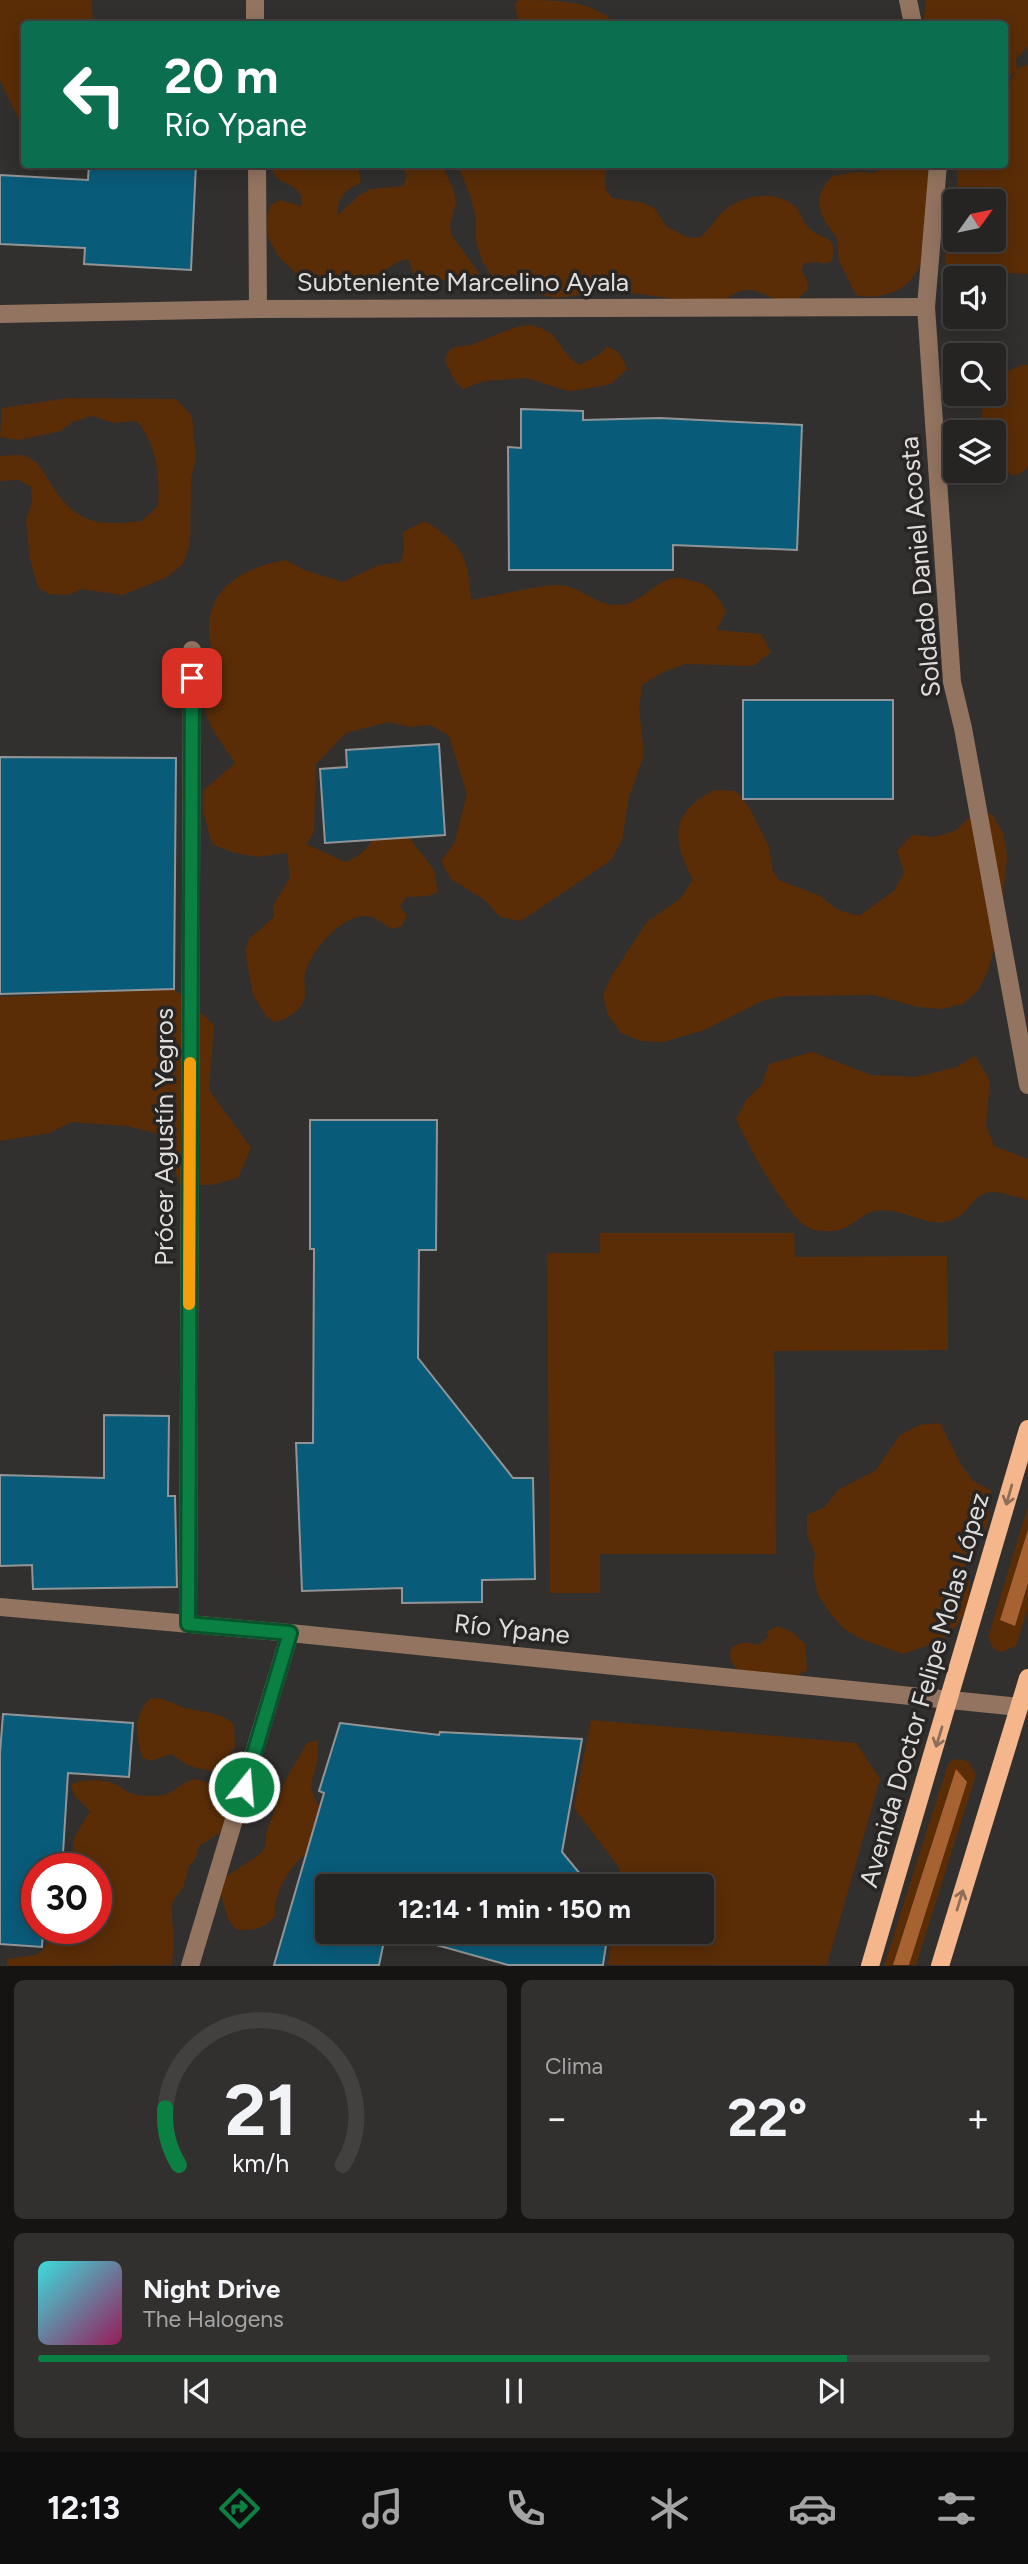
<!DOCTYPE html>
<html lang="es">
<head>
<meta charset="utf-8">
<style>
	body { margin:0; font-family:Figtree,sans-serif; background:#32302f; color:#f1f3f6; height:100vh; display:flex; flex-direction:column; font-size:26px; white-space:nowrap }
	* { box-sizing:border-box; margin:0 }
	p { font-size:23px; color:#a4a4a5 }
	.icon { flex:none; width:38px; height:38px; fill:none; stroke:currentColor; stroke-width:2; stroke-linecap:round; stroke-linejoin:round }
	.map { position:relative; height:1966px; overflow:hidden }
	.side { display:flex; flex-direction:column; gap:14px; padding:14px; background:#151413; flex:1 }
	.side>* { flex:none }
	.hud { position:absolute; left:21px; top:21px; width:987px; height:147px; border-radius:7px; box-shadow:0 4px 18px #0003,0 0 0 2px #424140; background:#0b6e4f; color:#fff; overflow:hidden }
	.needle { width:46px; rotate:57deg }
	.fabs { position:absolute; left:943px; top:189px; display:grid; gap:14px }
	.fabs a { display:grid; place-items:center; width:63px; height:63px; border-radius:7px; background:#262422; box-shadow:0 4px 18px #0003,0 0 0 2px #424140; font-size:35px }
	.speed { position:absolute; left:21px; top:1853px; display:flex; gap:14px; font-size:35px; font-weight:700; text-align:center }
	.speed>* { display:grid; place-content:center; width:91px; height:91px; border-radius:50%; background:#262422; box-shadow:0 4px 18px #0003,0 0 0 2px #424140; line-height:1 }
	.speed .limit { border:10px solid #d22; background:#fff; color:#111 }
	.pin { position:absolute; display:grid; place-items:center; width:60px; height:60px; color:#fff; margin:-30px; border-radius:14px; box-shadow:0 4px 10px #0006 }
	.me { position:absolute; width:77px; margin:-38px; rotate:17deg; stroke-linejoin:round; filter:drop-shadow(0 0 5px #0008) }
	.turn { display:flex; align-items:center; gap:24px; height:147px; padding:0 28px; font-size:32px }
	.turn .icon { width:91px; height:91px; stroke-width:2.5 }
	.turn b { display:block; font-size:49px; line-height:60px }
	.big { font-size:52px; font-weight:700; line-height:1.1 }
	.side .card { flex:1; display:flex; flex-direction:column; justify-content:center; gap:10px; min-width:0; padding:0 24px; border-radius:10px; background:#32302f }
	.side .dial { align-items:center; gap:0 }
	.dial svg { height:182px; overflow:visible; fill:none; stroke:#424140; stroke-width:7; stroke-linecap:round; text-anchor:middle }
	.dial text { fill:#f1f3f6; stroke:none }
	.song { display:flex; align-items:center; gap:21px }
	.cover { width:84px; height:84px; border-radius:10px; background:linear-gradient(135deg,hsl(180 70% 55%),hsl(330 70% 35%)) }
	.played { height:7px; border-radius:4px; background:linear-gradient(90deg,#0b8043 85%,#424140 85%) }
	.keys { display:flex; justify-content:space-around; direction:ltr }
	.heat { display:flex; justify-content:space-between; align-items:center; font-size:38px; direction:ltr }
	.side .tiles { flex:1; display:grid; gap:14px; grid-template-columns:1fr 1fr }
	.card:last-child { grid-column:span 2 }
	.trip { position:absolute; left:315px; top:1874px; width:399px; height:70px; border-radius:7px; background:#262422; box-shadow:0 4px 18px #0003,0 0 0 2px #424140; font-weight:700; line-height:70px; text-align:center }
	.tab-bar { display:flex; height:112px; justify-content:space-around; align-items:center; background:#0f0e0e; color:#a4a4a5 }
	.tab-bar .icon { width:49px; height:49px }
	.tab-bar .current { color:#0b8043 }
	.tab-bar b { font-size:32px; color:#f1f3f6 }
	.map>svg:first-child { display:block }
	.green { fill:#5a2d07 }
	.water { fill:#a66231 }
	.building { fill:#095b7a; stroke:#929597; stroke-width:2 }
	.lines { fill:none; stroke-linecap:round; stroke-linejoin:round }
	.minor { stroke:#927460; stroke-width:18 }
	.major { stroke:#f5b68c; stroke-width:18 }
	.oneway { stroke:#8e6e58 }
	.route-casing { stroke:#07532c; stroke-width:18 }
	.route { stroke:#0b8043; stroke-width:12 }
	.slow { stroke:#f59e0b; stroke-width:12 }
	.labels { text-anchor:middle; stroke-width:7; stroke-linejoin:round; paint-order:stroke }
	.street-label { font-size:26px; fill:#dedddb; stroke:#282624 }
</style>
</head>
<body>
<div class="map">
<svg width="1028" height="1966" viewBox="0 0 1028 1966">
	<rect width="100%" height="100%" fill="#32302e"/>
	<g class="green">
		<path d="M 0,0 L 91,0 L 93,20 L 89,24 L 24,24 L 24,130 L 0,80 Z"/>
		<path d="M 519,0 C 556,0 592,0 616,24 L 519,24 L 515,4 Z"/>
		<path d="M 926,0 L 1028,0 L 1028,46 L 1016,59 L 1017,69 L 1028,64 L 1028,274 L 1003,273 L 989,278 L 956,278 L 955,280 C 941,267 945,259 948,240 L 955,233 L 956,240 L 994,240 L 994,201 L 957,201 L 957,168 L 955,165 L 1004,164 L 1005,89 L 1016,71 L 1009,77 L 1005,75 L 1004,24 L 923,24 Z"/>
		<path d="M 270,165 L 357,165 L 361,182 C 345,191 337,196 338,215 L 361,194 L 371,189 L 403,186 L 407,176 L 402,165 L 442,165 L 454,191 L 456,202 L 450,225 L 452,236 L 479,273 C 461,283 437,280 417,277 L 411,269 L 409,259 L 399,261 L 372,279 L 317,289 L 307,284 L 278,256 L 268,237 L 267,216 L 271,205 L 280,200 L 301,206 L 302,196 L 294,187 L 276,178 Z"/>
		<path d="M 458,165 L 606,165 L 605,189 L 612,198 L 644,203 L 654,208 L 667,227 L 687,237 L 699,238 C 710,230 714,219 725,210 C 741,196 773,190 792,204 C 801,210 802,223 811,230 C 826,242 837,234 832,261 L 825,264 L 819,262 L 805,263 L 801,270 L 806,278 L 808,289 C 780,321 766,281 738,292 C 731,294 725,301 720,305 L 610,290 L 557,298 L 514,289 L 495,280 L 482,261 L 476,240 L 476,219 L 471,198 Z"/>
		<path d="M 882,165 L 925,165 L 930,173 C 928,215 937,284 883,295 C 874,297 866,297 856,295 L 839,261 L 837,238 C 821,218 809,198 833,176 L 857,172 L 874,173 L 879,170 Z"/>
		<path d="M 530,325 C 563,332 556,349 579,365 L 599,355 L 607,347 C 620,351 623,357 627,369 L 611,384 L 579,390 L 568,391 L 527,378 L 484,381 L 463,389 L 455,381 L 445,361 C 446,358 447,353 449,351 C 455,344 464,347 471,345 C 491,338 508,327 530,325 Z"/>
		<path d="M 1023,365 L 1028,365 L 1028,465 L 1023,472 L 1013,476 L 994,462 L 994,432 L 979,432 L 979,429 L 985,394 L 994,394 L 994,382 L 1008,371 Z"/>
		<path d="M 68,398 L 176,399 L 192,416 L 196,458 L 191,478 L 190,544 L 183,564 L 167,577 L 123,595 L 81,589 L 69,595 L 48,594 L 38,587 L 30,559 L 26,520 L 32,502 L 31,487 L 19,480 L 0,481 L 0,456 C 8,456 20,453 27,457 C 38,461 43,471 49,481 C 76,524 94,526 142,521 L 158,506 C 160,474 157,446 137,421 L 114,423 L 92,416 L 72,422 L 61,431 L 18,440 L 0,437 L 2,408 Z"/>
		<path d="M 425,521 C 463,546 468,555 471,600 C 496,596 534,586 557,585 C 579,585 596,606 618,605 C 641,605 654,580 676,578 C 680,577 687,580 692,581 C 711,584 717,595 726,611 L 717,630 L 761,634 L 771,652 L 753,666 L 685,664 L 663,672 L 642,685 L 639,709 L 644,755 L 629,797 L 622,840 L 611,860 L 521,921 L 500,917 L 486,901 L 451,879 L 441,861 L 454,844 L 467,794 L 449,736 L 431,725 L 410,727 L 389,722 L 346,733 L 316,764 L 314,832 L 306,844 L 345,862 C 359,858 370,846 377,834 L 408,836 L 434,870 L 438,892 L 428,896 L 407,897 L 400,906 L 407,916 L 402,926 L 391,929 C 385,925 378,919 372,917 C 345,909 311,951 305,973 C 303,982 307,992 304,1000 C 299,1012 285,1021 274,1022 L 266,1016 L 253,995 L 245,951 L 249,939 L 274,917 L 273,906 L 290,877 L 287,853 L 256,857 L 232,852 L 212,844 L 203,811 L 204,790 L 235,763 C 225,747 206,726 205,705 C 205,691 212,677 212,662 C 213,650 208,637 209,624 C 212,583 251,566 286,560 L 304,570 L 343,582 L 379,565 L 401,562 L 404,550 L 403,532 Z"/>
		<path d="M 714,790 L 736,791 L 750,809 L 769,847 L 773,872 L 779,880 L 820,896 L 838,910 L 859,916 L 894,891 L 904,872 L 897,851 L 912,835 L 934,837 L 955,831 L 971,816 L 992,814 L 1003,833 L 1007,857 L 1000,924 L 989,968 L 979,989 L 963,1004 L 942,1009 L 918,1007 L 874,995 L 784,996 L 762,1001 L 704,1030 L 663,1042 L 641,1041 L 621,1033 L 608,1015 L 603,995 L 612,975 L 647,922 L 681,898 L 693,880 C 671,838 670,814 714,790 Z"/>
		<path d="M 174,989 L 214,1025 L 209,1090 L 251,1148 L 238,1178 L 211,1185 L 180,1185 L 163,1135 L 127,1126 L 72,1122 L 49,1133 L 0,1141 L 0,997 Z"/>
		<path d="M 812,1052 L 871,1075 L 916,1077 L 957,1067 L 975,1056 L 990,1081 L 986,1125 L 994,1146 L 1028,1159 L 1028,1200 C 1019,1198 999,1191 991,1192 C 970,1194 970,1218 944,1222 C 923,1225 898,1206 875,1211 C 862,1213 850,1230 832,1231 C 826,1231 816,1231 811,1229 C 787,1219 747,1143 736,1119 L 746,1100 L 762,1085 L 769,1064 Z"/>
		<path d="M 600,1233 L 794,1233 L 795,1257 L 947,1256 L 948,1350 L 774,1351 L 776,1554 L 600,1554 L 600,1593 L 550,1593 L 547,1253 L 600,1253 Z"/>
		<path d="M 940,1423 L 960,1463 L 972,1480 L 991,1491 L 988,1524 L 964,1561 L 970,1582 L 969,1605 L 958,1624 L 943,1640 L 903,1654 L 863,1640 L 844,1629 L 830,1613 L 818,1595 L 813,1574 L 815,1553 L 807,1535 L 807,1515 L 825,1507 L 838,1490 L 876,1470 L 900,1435 L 919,1425 Z"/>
		<path d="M 1028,1506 L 1028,1608 L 1016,1646 L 1001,1652 L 993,1648 L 988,1637 Z"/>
		<path d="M 777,1626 L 792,1632 L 805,1644 L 807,1670 L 792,1678 L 739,1671 C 729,1662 724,1648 741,1643 C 747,1642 753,1644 759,1645 L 768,1637 L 767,1632 Z"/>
		<path d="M 152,1698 C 165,1698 173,1704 185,1708 C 203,1712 219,1712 234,1724 L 235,1747 L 221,1765 L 211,1771 L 189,1766 L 171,1754 L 150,1761 L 142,1757 C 136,1736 133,1711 152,1698 Z"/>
		<path d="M 591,1720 L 856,1743 L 880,1779 L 827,1965 L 608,1965 L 612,1932 L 702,1932 L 702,1886 L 618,1886 L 620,1869 L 574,1808 Z"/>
		<path d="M 318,1740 L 317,1763 L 311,1784 L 313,1795 L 324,1816 L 311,1851 C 291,1862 273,1893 275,1916 C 266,1928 251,1932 236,1929 L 229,1921 L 219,1889 L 224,1878 L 260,1854 L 266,1845 L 266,1833 L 285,1781 L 307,1743 Z"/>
		<path d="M 960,1759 L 969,1762 L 976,1775 L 916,1965 L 884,1966 L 948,1764 L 953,1760 Z"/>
		<path d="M 195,1779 L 206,1782 L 216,1789 L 222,1799 L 227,1815 L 225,1825 L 218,1834 L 199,1846 L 196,1858 L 189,1866 L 183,1888 L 176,1896 L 171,1906 L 174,1941 L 172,1965 L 7,1966 L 7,1959 C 37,1954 44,1960 52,1929 L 96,1928 L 96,1869 L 72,1869 L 74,1838 L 90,1811 L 74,1795 L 71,1784 C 83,1780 102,1778 115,1784 C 122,1787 126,1793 134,1794 C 140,1796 149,1796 156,1796 C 174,1796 178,1783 195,1779 Z"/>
	</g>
	<g class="water">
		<path d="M 1028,1530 L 1028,1583 L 1015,1626 L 1000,1620 Z"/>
		<path d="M 956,1769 L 967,1782 L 909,1965 L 893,1965 Z"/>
	</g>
	<g class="building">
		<path d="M 89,164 L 196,164 L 191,270 L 84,264 L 85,248 L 0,244 L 0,175 L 88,180 Z"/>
		<path d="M 521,409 L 583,411 L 583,420 L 660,418 L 802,425 L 797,550 L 673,545 L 673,570 L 509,570 L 508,447 L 521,448 Z"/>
		<rect x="743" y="700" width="150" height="99"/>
		<path d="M 439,744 L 445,835 L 325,843 L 320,769 L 347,767 L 346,750 Z"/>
		<path d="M 0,757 L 176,758 L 174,989 L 0,994 Z"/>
		<path d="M 310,1120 L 437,1120 L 436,1250 L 419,1250 L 418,1358 L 513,1478 L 533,1478 L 535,1579 L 482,1580 L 482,1602 L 402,1603 L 402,1588 L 302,1591 L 296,1443 L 313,1443 L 314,1249 L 310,1249 Z"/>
		<path d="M 104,1415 L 169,1416 L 168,1496 L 175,1496 L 177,1587 L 33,1589 L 32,1565 L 0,1566 L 0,1475 L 104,1478 Z"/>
		<path d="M 3,1714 L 133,1723 L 129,1777 L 68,1773 L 62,1869 L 37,1869 L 37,1928 L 43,1928 L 42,1947 L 0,1944 L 0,1753 Z"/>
		<path d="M 340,1723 L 439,1735 L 440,1732 L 582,1739 L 562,1852 L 590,1886 L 327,1886 L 327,1932 L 386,1932 L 379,1965 L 274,1965 L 324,1793 L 319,1791 Z"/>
		<path d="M 390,1932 L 608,1932 L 603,1965 L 508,1965 Z"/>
	</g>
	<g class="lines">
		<g class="minor">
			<path d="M 255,0 L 255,24"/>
			<path d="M 908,0 L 913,24"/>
			<path d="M 257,164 L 258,309"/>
			<path d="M 938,164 L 926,307 L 952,682 L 963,728 L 1028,1085"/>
			<path d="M 0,314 L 258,309 L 926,307"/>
			<path d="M 0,1607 L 290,1633 L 1019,1707"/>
			<path d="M 188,1624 L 192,650"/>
			<path d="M 190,1966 L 290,1633"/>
		</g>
		<g class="major">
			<path d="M 870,1966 L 1028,1429"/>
			<path d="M 940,1966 L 1028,1678"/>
		</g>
	</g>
	<defs><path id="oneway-shaft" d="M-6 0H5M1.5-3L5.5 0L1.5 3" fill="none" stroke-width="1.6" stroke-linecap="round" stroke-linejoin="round" transform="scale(1.75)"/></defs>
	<g class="oneway">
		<use href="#oneway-shaft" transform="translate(1009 1495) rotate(106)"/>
		<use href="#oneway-shaft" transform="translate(939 1737) rotate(107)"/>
		<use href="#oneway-shaft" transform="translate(960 1900) rotate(-73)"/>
	</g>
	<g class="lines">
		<g class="route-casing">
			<path id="route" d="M 192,678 L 188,1624 L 290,1633 L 244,1787"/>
		</g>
		<use href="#route" class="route"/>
		<path class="slow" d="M 189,1304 L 190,1063"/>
	</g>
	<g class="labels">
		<g class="street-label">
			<text x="463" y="291">Subteniente Marcelino Ayala</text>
			<text transform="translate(920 567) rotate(-95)" y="9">Soldado Daniel Acosta</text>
			<text transform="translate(164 1137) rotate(-90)" y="9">Prócer Agustín Yegros</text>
			<text transform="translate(512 1629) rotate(6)" y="9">Río Ypane</text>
			<text transform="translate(924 1690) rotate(-74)" y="9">Avenida Doctor Felipe Molas López</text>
		</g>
	</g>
</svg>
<div class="fabs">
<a><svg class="needle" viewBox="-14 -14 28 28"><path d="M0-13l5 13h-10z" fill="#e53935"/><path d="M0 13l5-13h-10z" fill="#a4a4a5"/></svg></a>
<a><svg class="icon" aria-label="sound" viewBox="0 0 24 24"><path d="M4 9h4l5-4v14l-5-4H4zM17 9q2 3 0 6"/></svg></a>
<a><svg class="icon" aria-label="search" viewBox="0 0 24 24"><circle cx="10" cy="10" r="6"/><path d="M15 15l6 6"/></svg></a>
<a><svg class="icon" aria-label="layers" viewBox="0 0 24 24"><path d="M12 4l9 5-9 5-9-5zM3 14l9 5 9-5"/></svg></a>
</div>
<div class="speed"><div class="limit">30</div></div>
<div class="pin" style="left:192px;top:678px;background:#d93025"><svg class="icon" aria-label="arrive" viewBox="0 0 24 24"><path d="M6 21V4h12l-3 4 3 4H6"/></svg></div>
<svg class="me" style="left:244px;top:1787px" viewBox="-20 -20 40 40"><circle r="17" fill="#0b8043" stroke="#fff" stroke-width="3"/><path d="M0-11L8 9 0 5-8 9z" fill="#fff"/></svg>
<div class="trip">12:14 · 1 min · 150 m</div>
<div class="hud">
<div class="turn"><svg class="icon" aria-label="left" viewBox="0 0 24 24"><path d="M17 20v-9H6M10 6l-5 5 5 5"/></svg><div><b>20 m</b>Río Ypane</div></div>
</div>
</div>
<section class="side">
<div class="tiles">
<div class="card dial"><svg viewBox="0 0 100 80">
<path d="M14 69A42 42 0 1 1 86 69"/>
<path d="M14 69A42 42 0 0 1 8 44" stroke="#0b8043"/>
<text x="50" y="56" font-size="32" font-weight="700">21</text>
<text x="50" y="72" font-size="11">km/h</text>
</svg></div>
<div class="card"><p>Clima</p>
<div class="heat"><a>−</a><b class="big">22°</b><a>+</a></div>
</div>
<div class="card">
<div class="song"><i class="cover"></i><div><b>Night Drive</b><p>The Halogens</p></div></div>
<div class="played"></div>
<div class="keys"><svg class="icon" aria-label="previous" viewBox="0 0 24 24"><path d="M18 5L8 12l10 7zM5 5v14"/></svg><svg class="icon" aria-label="pause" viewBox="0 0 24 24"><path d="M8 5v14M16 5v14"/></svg><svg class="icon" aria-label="next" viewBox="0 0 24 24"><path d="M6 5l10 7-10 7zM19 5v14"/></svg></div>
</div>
</div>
</section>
<nav class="tab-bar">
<b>12:13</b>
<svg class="icon current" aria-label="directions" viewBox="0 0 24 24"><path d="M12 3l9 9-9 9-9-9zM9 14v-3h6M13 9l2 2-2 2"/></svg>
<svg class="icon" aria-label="music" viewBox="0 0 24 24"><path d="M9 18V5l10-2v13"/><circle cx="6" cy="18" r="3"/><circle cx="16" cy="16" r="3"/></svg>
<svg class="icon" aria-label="phone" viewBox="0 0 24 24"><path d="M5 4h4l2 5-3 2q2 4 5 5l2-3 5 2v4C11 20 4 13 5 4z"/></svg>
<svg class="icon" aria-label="climate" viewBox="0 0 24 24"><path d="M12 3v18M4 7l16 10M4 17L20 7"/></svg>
<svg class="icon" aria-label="car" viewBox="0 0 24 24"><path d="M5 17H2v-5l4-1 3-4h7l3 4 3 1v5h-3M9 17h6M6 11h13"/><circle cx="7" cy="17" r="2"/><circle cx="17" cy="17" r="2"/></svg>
<svg class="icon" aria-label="filters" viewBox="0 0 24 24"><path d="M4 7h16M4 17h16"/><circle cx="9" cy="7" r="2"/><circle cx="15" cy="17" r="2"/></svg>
</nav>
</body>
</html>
